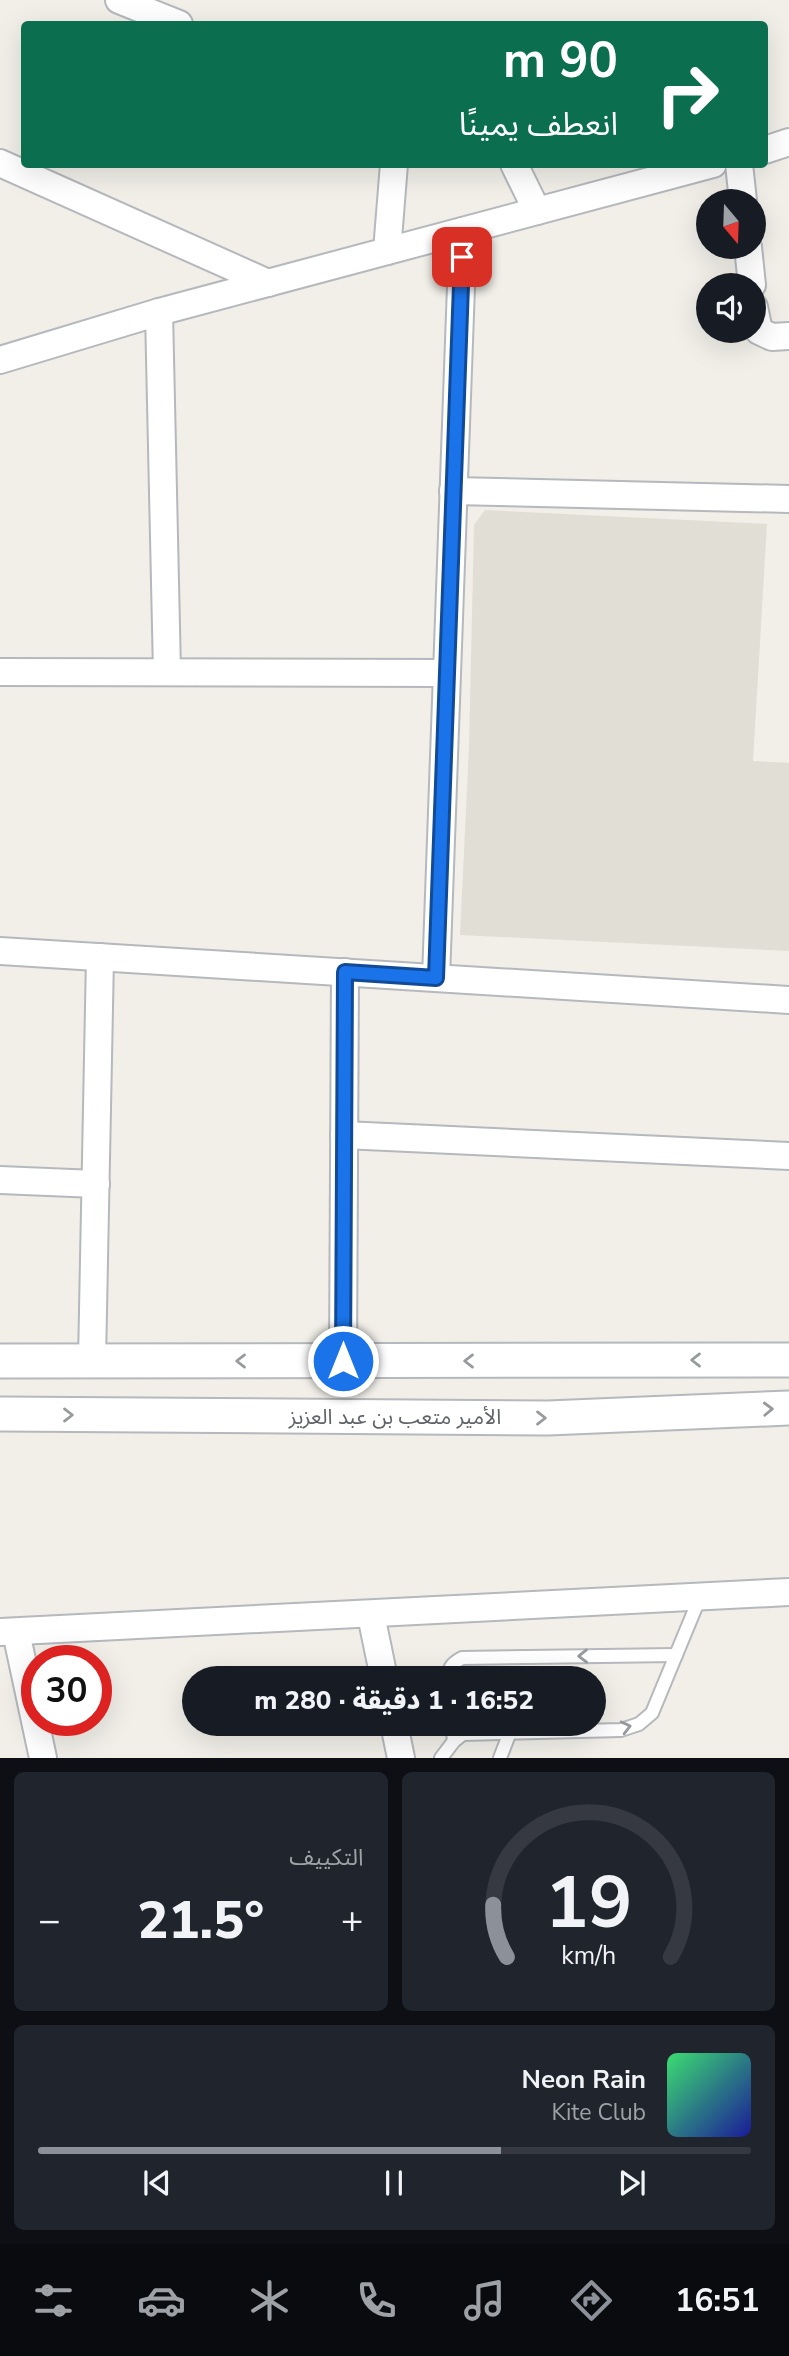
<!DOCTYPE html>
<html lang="ar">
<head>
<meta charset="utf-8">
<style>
	body { margin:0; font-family:"Nunito Sans","Noto Sans Arabic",sans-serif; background:#20242c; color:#f1f3f6; direction:rtl; height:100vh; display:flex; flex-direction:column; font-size:26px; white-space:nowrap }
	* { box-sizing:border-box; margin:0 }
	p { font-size:23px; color:#9ea1a6 }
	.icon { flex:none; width:38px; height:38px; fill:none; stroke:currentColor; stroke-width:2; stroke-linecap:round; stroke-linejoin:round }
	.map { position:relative; height:1758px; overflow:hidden; direction:ltr }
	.sheet { display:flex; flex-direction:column; gap:14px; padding:14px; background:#0d0f14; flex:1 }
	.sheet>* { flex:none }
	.hud { position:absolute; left:21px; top:21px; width:747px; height:147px; border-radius:7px; box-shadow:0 7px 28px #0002; direction:rtl; background:#0b6e4f; color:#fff; overflow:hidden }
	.needle { width:46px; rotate:161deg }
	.buttons { position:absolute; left:696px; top:189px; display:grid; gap:14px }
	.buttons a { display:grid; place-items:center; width:70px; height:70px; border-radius:50%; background:#171b24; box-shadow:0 7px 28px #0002; font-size:35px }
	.speed { position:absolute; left:21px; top:1645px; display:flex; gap:14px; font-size:35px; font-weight:700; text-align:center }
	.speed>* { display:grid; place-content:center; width:91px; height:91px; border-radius:50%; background:#171b24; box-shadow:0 7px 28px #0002; line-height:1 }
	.speed .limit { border:10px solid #d22; background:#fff; color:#111 }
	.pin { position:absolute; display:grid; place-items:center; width:60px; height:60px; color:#fff; margin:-30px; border-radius:14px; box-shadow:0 4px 10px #0006 }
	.me { position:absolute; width:77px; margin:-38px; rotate:0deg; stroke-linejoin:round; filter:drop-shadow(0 0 5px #0008) }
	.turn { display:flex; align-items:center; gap:24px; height:147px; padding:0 35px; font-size:32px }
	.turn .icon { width:91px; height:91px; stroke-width:2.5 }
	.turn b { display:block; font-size:49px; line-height:60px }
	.big { font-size:52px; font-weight:800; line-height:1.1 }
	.sheet .widget { flex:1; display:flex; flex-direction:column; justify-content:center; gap:10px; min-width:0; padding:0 24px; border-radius:10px; background:#20242c }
	.sheet .dial { align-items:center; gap:0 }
	.dial svg { height:182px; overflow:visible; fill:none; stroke:#363941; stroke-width:7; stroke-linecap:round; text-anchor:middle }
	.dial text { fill:#f1f3f6; stroke:none }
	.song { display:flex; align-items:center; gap:21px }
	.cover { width:84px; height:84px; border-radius:10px; background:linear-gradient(135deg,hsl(140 70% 55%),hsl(240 70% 35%)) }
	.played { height:7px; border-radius:4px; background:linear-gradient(90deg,#8c9099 65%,#363941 65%) }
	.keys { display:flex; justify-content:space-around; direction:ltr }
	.heat { display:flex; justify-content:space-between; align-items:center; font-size:38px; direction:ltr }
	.sheet .tiles { flex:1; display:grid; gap:14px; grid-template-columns:1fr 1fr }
	.widget:last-child { grid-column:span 2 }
	.trip { position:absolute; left:182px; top:1666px; width:424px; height:70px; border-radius:35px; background:#171b24; box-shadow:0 7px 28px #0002; font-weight:800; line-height:70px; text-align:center; direction:rtl }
	.tabs { display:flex; height:112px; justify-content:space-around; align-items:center; background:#090b0e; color:#9ea1a6 }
	.tabs .icon { width:49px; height:49px }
	.tabs .on { color:#8c9099 }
	.tabs b { font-size:32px; color:#f1f3f6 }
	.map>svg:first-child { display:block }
	.education { fill:#e1ded6 }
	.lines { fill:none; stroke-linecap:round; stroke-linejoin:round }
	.service-casing { stroke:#b5b8bc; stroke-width:16 }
	.minor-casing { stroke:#b5b8bc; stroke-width:30 }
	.tertiary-casing { stroke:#b5b8bc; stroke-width:37 }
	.service { stroke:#fff; stroke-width:12 }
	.minor { stroke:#fff; stroke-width:26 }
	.tertiary { stroke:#fff; stroke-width:33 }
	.oneway { stroke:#979a9d }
	.route-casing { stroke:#114b97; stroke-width:18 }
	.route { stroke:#1a73e8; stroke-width:12 }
	.labels { text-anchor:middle; stroke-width:6; stroke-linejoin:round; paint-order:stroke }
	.street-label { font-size:21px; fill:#5f6368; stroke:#fff }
</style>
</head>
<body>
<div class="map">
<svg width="789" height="1758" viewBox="0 0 789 1758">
	<rect width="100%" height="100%" fill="#f1efe8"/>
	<path class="education" d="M 485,510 L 767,524 L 753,761 L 789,763 L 789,951 L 460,935 L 469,747 L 474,525 Z"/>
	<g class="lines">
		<g class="service-casing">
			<g id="service">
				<path d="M 449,1678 C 448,1667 453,1663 462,1658 L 676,1655"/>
				<path d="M 452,1724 L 454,1741"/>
				<path d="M 441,1758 L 454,1741 L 463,1734 L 621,1730 L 639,1724 L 652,1713 L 700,1597"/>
				<path d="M 500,1758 L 510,1732"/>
			</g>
		</g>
		<g class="minor-casing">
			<g id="minor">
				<path d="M 119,0 L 179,24"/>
				<path d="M 765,150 L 789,142"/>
				<path d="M 0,163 L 268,283"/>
				<path d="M 514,164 L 537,211"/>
				<path d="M 739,164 L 743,201"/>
				<path d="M 748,247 L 752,285"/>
				<path d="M 387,251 L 394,164"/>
				<path d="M 754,307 L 759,331 L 772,337 L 789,336"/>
				<path d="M 159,312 L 167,672"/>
				<path d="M 0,360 L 159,312 L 713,164"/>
				<path d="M 453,491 L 789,499"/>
				<path d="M 0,672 L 447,673"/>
				<path d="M 0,951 L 789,1000"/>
				<path d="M 436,978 L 463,231"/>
				<path d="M 344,1135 L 789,1156"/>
				<path d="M 0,1180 L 96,1184"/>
				<path d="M 92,1361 L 100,957"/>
				<path d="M 343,1361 L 345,972"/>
				<path d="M 371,1615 L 384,1678"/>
				<path d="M 0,1632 L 789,1592"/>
				<path d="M 16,1632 L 43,1758"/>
				<path d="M 394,1724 L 401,1758"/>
			</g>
		</g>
		<g class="tertiary-casing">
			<g id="tertiary">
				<path d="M 0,1361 L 789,1360"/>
				<path d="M 0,1414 L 548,1418 L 789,1408"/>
			</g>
		</g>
		<use href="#service" class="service"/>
		<use href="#minor" class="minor"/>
		<use href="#tertiary" class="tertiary"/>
	</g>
	<defs><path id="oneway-chevron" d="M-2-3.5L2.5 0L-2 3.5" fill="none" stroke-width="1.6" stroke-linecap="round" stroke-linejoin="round" transform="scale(1.75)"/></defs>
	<g class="oneway">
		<use href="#oneway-chevron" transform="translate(696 1360) rotate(180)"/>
		<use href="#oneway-chevron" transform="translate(241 1361) rotate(180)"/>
		<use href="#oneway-chevron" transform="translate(469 1361) rotate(180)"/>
		<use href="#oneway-chevron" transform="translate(768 1409) rotate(-2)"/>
		<use href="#oneway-chevron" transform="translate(68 1415)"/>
		<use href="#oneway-chevron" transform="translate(541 1418)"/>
		<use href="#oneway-chevron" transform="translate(583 1656) rotate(179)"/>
		<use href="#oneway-chevron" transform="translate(626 1727) rotate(-14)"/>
	</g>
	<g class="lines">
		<g class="route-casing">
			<path id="route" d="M 343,1361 L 345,972 L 436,978 L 462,257"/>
		</g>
		<use href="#route" class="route"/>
	</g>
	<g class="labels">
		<g class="street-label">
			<text x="395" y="1424">الأمير متعب بن عبد العزيز</text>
		</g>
	</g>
</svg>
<div class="buttons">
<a><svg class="needle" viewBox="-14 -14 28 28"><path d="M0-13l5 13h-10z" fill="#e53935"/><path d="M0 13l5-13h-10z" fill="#9ea1a6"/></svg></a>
<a><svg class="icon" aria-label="sound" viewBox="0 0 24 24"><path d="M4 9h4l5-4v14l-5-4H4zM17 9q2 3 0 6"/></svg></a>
</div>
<div class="speed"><div class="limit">30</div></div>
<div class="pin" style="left:462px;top:257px;background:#d93025"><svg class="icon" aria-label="arrive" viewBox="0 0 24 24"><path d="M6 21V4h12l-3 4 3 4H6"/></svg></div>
<svg class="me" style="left:343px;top:1361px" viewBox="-20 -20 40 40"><circle r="17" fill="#1a73e8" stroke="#fff" stroke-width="3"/><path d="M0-11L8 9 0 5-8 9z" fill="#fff"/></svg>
<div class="trip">16:52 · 1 دقيقة · 280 m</div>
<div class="hud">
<div class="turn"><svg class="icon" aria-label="right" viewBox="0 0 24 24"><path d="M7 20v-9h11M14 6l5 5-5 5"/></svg><div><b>90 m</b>انعطف يمينًا</div></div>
</div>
</div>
<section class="sheet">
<div class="tiles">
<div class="widget dial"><svg viewBox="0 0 100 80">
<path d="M14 69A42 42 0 1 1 86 69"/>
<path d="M14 69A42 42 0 0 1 8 46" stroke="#8c9099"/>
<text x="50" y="56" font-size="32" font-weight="700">19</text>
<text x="50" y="72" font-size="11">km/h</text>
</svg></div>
<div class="widget"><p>التكييف</p>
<div class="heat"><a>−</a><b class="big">21.5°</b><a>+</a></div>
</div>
<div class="widget">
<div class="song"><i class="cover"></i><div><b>Neon Rain</b><p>Kite Club</p></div></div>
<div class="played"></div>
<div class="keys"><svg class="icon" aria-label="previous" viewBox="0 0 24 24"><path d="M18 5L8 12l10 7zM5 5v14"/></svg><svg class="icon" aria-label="pause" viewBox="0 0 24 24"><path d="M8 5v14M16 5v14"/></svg><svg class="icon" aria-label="next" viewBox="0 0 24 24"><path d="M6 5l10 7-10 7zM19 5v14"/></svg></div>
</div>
</div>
</section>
<nav class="tabs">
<b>16:51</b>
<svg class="icon on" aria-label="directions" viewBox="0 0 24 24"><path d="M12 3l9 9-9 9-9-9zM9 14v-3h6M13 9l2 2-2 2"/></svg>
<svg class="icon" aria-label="music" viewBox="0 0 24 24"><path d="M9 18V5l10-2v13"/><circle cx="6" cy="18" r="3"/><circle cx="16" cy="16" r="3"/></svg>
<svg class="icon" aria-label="phone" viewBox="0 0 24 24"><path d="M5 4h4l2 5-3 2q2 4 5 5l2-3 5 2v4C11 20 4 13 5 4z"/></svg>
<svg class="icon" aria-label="climate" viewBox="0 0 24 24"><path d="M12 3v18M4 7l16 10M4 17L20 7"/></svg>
<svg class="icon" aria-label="car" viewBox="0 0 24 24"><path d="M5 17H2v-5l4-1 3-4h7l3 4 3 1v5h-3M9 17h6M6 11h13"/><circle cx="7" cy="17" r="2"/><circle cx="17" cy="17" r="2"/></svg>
<svg class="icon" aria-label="filters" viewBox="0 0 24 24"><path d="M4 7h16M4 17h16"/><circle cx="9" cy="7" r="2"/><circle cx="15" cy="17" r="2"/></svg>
</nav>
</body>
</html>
